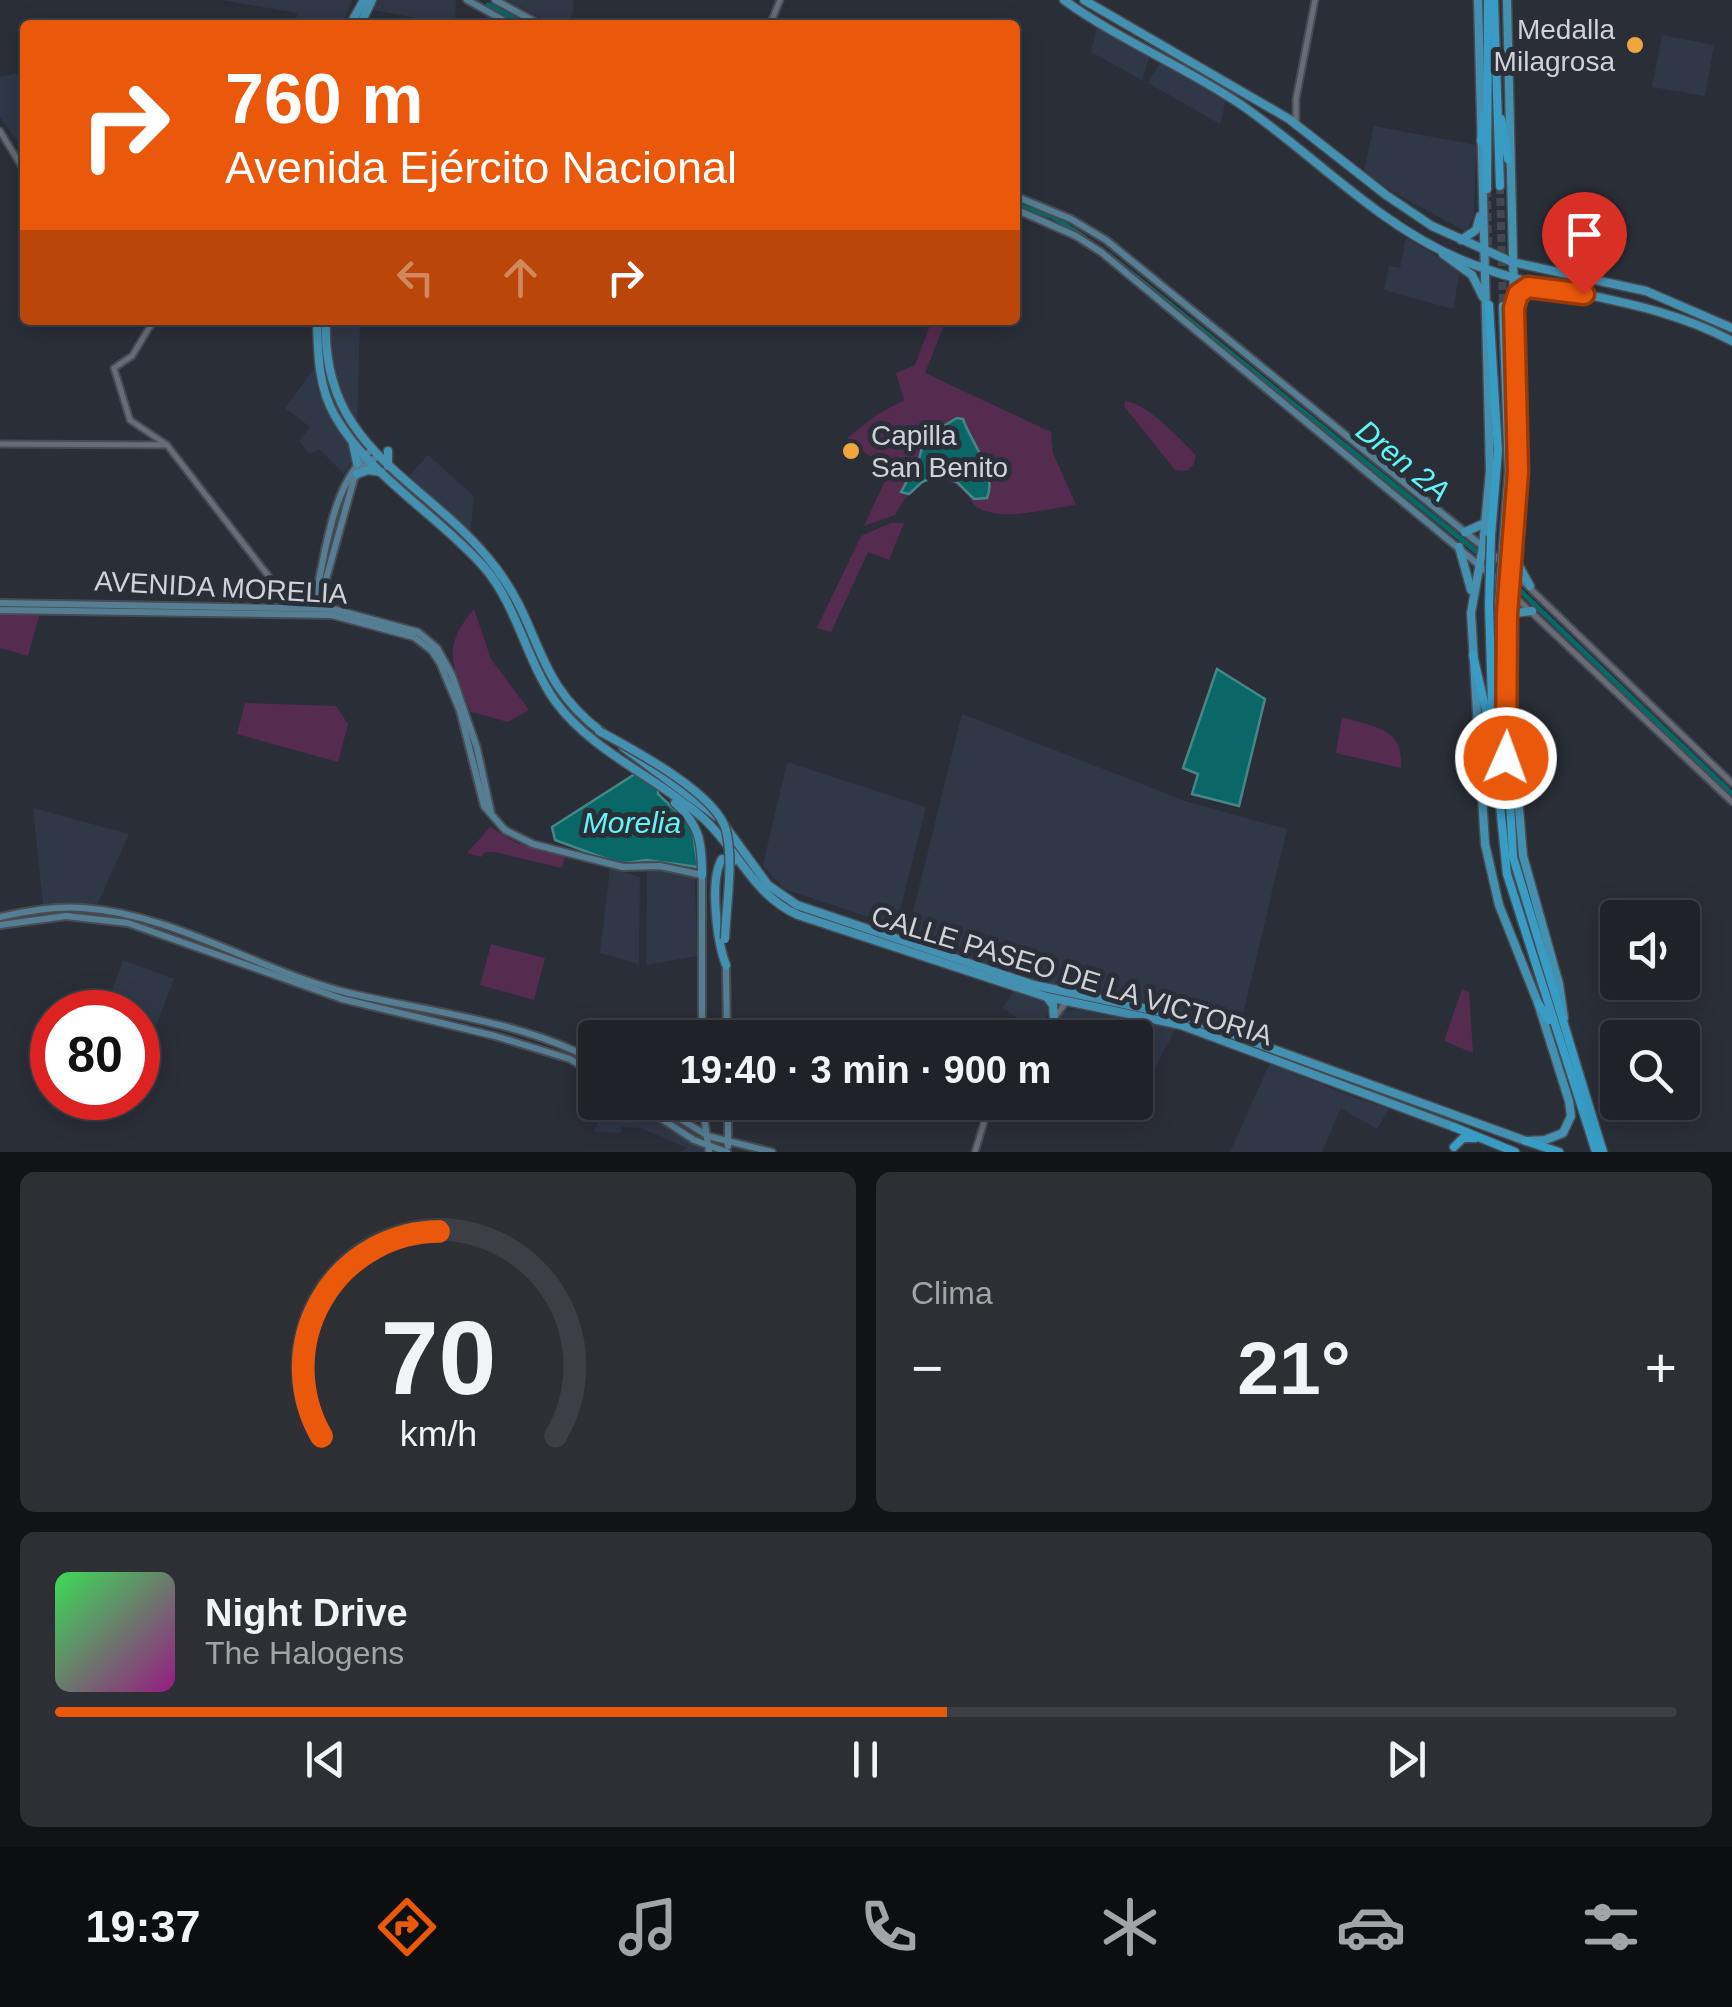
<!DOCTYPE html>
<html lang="es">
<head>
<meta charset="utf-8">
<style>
	body { margin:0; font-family:Arial,sans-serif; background:#2d2f35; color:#f1f3f6; height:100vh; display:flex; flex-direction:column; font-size:38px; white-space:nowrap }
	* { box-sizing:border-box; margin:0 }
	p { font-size:32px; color:#a2a4a8 }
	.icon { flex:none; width:55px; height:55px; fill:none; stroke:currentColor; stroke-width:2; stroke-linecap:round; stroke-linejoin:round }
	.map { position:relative; height:1152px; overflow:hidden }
	.drawer { display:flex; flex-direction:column; gap:20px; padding:20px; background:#121317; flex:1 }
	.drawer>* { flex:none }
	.hud { position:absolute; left:20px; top:20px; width:1000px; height:305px; border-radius:10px; box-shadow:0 5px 25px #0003,0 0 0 2px #3d3f46; background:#ea580c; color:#fff; overflow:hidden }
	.buttons { position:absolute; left:1600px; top:900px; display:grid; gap:20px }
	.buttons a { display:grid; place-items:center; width:100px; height:100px; border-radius:10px; background:#202229; box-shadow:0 5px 25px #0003,0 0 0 2px #3d3f46; font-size:50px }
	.speed { position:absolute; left:30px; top:990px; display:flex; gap:20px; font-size:50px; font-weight:700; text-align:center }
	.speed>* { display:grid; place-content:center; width:130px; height:130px; border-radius:50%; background:#202229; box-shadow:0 5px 25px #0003,0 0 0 2px #3d3f46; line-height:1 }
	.speed .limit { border:15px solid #d22; background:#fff; color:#111 }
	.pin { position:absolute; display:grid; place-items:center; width:85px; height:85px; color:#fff; margin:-102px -42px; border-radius:50% 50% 50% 0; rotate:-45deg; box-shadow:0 0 10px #0007 }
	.pin .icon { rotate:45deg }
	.me { position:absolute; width:110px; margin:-55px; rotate:2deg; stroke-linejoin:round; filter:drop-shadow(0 0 8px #0008) }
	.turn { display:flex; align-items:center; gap:35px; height:210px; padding:0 40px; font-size:45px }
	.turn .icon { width:130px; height:130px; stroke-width:2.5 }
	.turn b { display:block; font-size:70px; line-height:85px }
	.lanes { display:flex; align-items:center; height:95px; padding:0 40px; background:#0003; justify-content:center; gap:50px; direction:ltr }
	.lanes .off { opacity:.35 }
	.big { font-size:75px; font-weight:700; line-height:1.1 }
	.drawer .tile { flex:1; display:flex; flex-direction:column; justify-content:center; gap:15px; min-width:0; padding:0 35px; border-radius:15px; background:#2d2f35 }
	.drawer .dial { align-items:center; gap:0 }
	.dial svg { height:260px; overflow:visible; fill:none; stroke:#3d3f46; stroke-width:7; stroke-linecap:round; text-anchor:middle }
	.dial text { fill:#f1f3f6; stroke:none }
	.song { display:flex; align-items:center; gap:30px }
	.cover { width:120px; height:120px; border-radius:15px; background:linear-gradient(135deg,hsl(130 70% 55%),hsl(310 70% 35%)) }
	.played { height:10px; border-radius:5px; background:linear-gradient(90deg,#ea580c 55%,#3d3f46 55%) }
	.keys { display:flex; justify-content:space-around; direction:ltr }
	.heat { display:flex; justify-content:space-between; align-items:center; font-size:55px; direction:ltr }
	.drawer .tiles { flex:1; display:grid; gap:20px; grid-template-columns:1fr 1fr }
	.tile:last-child { grid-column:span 2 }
	.trip { position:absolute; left:578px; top:1020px; width:575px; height:100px; border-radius:10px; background:#202229; box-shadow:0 5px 25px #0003,0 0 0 2px #3d3f46; font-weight:700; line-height:100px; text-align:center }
	.tab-bar { display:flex; height:160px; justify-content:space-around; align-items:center; background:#0d0e10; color:#a2a4a8 }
	.tab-bar .icon { width:70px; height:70px }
	.tab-bar .current { color:#ea580c }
	.tab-bar b { font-size:45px; color:#f1f3f6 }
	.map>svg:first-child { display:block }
	.built { fill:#303746 }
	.green { fill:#552b50 }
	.water { fill:#0a6768; stroke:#458789; stroke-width:2.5 }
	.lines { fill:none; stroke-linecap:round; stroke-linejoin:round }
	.canal { stroke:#0a6768; stroke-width:5 }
	.trunk-tunnel { stroke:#43474f; stroke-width:8; stroke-dasharray:8 4; stroke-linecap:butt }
	.tertiary-casing { stroke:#474b52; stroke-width:9 }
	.secondary-casing { stroke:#474b52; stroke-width:10 }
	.primary-casing { stroke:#474b52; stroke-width:11 }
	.trunk-casing { stroke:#474b52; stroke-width:11 }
	.tertiary { stroke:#676c76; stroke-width:5 }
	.secondary { stroke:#557e94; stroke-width:6 }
	.primary { stroke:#4490b1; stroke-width:8 }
	.trunk { stroke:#389cc5; stroke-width:8 }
	.primary-bridge-casing { stroke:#474b52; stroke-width:11; stroke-linecap:butt }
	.trunk-bridge-casing { stroke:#474b52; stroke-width:11; stroke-linecap:butt }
	.primary-bridge { stroke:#4490b1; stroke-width:8 }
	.trunk-bridge { stroke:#389cc5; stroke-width:8 }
	.route-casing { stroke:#983908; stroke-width:25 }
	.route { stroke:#ea580c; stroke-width:18 }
	.poi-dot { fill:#efa73d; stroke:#2a2e37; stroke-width:4 }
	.labels { text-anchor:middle; stroke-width:10; stroke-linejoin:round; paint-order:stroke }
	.poi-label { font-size:28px; fill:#cfd2d7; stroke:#2a2e37; text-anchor:end }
	.street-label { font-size:28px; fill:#cfd2d7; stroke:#2a2e37 }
	.water-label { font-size:30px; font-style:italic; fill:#60f6f9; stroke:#2a2e37 }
</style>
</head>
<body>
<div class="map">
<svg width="1732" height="1152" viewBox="0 0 1732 1152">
	<rect width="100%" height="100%" fill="#2a2e37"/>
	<g class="built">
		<path d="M 221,0 L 352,0 L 342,25 L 295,25 L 297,13 Z"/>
		<path d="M 377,0 L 456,0 L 455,25 L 373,10 Z"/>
		<path d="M 507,0 L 573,0 L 574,9 L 567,25 L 554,25 Z"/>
		<path d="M 1097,26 L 1150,56 L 1142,80 L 1091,52 Z"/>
		<path d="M 1662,35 L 1714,45 L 1705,96 L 1652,87 Z"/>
		<path d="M 1161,61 L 1226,100 L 1220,124 L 1148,83 Z"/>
		<path d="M 25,72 L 25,151 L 0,117 L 0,77 Z"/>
		<path d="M 1374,126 L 1476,145 L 1474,216 L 1466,232 L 1363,175 Z"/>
		<path d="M 1406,238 L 1460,270 L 1453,309 L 1384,290 L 1389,266 L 1400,268 Z"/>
		<path d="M 329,320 L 360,320 L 357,425 L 342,400 L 330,363 Z"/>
		<path d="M 314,369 L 317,387 L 331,420 L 355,455 L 344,474 L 319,449 L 310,454 L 299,441 L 310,427 L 285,408 Z"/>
		<path d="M 428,455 L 474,496 L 470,536 L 408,477 Z"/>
		<path d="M 962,714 L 1188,802 L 1287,829 L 1239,1031 L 1167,1005 L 1046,983 L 907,936 Z"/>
		<path d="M 787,762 L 926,807 L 896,926 L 784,889 L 763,865 Z"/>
		<path d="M 33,808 L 129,834 L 97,905 L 43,904 Z"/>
		<path d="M 610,868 L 640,877 L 639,964 L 600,953 Z"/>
		<path d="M 652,868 L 695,876 L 697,956 L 646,965 L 647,869 Z"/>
		<path d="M 123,960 L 174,979 L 155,1029 L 152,1059 L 138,1057 L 138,1012 L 104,1012 Z"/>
		<path d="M 1015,990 L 1047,1000 L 1051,1010 L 1037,1031 L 1002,1008 Z"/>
		<path d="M 1075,1009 L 1176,1028 L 1138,1100 L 1135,1038 L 1046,1037 L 1062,1013 Z"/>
		<path d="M 1270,1063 L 1347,1095 L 1389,1109 L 1377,1129 L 1341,1108 L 1322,1152 L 1230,1152 Z"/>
		<path d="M 604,1103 L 628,1103 L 709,1152 L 680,1152 L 687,1148 L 641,1128 L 622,1127 L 621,1133 L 594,1132 Z"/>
	</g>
	<g class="green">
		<path d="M 932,320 L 946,320 L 925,373 L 1051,432 L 1053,453 L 1076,505 C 1050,508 1014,519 989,512 C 971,508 973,499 960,488 C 933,464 907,491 895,515 L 864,526 L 889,472 L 847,438 L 878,414 L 904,400 L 896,373 L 915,365 Z"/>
		<path d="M 1125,401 C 1149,404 1178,438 1196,455 L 1194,464 L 1187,471 L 1175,470 L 1124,406 Z"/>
		<path d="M 891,523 L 904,523 L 889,560 L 868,552 L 831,632 L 817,628 L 861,536 Z"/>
		<path d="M 474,609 L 491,659 L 529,710 L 508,722 L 471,712 C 454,668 439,649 474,609 Z"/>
		<path d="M 0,612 L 40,612 L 28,656 L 0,648 Z"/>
		<path d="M 245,703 L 336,706 L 348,724 L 338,762 L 237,734 Z"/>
		<path d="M 1342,717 C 1375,728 1404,727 1401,768 L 1336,753 Z"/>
		<path d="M 490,827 L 517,843 L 565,856 L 562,868 L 494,852 L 485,852 L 481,857 L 467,853 Z"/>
		<path d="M 491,944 L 545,958 L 534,1000 L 480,985 Z"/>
		<path d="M 1462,989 L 1469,992 L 1473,1053 L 1444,1041 Z"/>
	</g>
	<g class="water">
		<path d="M 957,418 L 963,419 C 971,443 998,473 987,498 L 974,499 L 957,482 L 940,475 L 922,482 L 909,494 L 901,492 L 919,459 L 925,437 Z"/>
		<path d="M 1217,669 L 1265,699 L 1239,806 L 1192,794 L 1198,774 L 1183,768 Z"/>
		<path d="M 635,774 L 658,788 L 658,794 L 692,826 L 698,867 L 646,860 L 620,864 L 555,840 L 552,827 Z"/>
	</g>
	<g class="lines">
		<g class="canal">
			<path d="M 488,5 L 526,25"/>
			<path d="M 1015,205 L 1052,216 L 1084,237"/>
			<path d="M 1109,255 L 1482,556"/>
			<path d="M 1509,580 L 1732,794"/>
		</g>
		<g class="trunk-tunnel">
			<path d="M 1500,186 L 1503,306"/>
			<path d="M 1487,189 L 1488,254"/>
		</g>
		<g class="tertiary-casing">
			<g id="tertiary">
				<path d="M 770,25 L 780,0"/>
				<path d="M 1296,124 L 1296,99 L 1315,0"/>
				<path d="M 0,131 L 25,172"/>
				<path d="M 154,320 L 132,356 L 114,368 L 130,420 L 167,445 L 270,578 L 288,608"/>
				<path d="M 0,444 L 167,445"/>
				<path d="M 1511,570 L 1732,783"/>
				<path d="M 1509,591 L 1732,802"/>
				<path d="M 1039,1038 L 1067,1001"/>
				<path d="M 975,1152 L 985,1119 L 996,1102"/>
			</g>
		</g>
		<g class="secondary-casing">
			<g id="secondary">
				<path d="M 467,0 L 512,25"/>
				<path d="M 495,0 L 541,25"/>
				<path d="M 1015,196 L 1071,219 L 1106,240 L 1503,563"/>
				<path d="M 1015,209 L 1076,236 L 1101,252 L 1509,590"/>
				<path d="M 0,603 L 333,609 L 418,632 L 437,648 L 452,675 L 477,748 L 491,813"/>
				<path d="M 313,608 C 326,556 329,487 372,449"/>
				<path d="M 318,608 L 354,479 L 366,463 L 379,456"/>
				<path d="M 0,610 L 332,615 L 414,637 L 432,651 L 440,663 L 460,711 L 484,806 L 505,830 L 533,844 L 623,867 L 660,866 L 702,875 L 702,1038"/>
				<path d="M 0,917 C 27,911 56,906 83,908 C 175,914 257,970 345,992 C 427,1012 520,1020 595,1061"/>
				<path d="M 0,925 L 66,916 L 128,923 L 342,999 L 495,1036 L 570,1059 L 595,1074"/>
				<path d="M 726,965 L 727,1038"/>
				<path d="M 636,1102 L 694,1140 L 727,1152"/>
				<path d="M 653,1102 L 708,1136 L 772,1152"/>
				<path d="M 702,1102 L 709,1152"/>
				<path d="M 728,1102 L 728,1146"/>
			</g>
		</g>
		<g class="primary-casing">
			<g id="primary">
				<path d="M 1064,0 C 1119,40 1184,66 1240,104 C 1313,154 1375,222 1457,258 C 1550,298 1642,293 1732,341"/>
				<path d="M 1084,0 L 1289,119 L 1386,195 L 1432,226 L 1512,262 L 1646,291 L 1732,328"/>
				<path d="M 1507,0 L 1518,472 L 1507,615 L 1509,689"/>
				<path d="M 350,25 L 364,0"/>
				<path d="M 360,25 L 372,0"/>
				<path d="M 1461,240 L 1476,230 L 1480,216"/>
				<path d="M 1443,254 L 1472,275 L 1483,297"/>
				<path d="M 317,320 C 318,354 318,386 335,416 C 370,477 438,515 484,567 C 517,605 526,660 555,701 C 592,752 657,777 704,819 C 738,850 753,895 798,915 L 1047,997 L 1181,1025 L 1454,1127"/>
				<path d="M 326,320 C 320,453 429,479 496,568 C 543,630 533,681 603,733"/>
				<path d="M 353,444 L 357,463"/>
				<path d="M 388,466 L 388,451"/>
				<path d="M 357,474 L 368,470 L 381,472"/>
				<path d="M 1465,532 L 1485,523"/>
				<path d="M 1459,547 L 1471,590"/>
				<path d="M 1513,555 L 1530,586"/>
				<path d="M 1509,620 L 1515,613 L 1532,611"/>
				<path d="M 1510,703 L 1523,856 L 1559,984 L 1564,1018"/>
				<path d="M 623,747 L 716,816"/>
				<path d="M 675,803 C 700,825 702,843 702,875"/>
				<path d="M 725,826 L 768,885 L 797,905 L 1034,985 L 1185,1017 L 1526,1141 L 1545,1140 L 1563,1133 L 1571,1116 L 1569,1101 L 1538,1003 L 1499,905 L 1485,844 L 1471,613 L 1483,546 L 1490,471 L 1478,0"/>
				<path d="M 726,965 C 717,942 709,880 722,859 L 733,861"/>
				<path d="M 1047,997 L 1053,1005 L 1054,1018"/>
			</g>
		</g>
		<g class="trunk-casing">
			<g id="trunk">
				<path d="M 1494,0 L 1500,186"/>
				<path d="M 1501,119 L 1508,159"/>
				<path d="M 1481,141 L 1484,115"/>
				<path d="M 1487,189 L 1488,0"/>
				<path d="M 1489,305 L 1498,451 L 1491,536"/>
				<path d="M 1503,306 L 1509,472 L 1504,536"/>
				<path d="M 1510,381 L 1514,351"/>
				<path d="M 1489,605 L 1493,737 L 1507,874 L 1596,1152"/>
				<path d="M 1499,606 L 1513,857 L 1603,1152"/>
				<path d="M 1473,655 L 1488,719"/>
				<path d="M 1508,708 L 1508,684"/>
				<path d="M 1538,1003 L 1549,1020"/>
				<path d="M 1454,1127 L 1515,1152"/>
				<path d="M 1526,1141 L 1559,1152"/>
				<path d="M 1454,1147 L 1463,1138 L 1475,1138"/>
			</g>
		</g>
		<use href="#tertiary" class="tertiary"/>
		<use href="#secondary" class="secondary"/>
		<use href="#primary" class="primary"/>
		<use href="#trunk" class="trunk"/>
		<g class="primary-bridge-casing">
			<path id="primary-bridge" d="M 599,731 C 632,749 716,793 726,830 C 734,863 726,905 725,939"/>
		</g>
		<g class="trunk-bridge-casing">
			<g id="trunk-bridge">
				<path d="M 1489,605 L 1491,536"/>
				<path d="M 1499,606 L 1504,536"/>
			</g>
		</g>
		<use href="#primary-bridge" class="primary-bridge"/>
		<use href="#trunk-bridge" class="trunk-bridge"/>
	</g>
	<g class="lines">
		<g class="route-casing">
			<path id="route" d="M 1506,758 L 1507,614 L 1518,472 L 1514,308 L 1518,294 L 1528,287 L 1584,294"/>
		</g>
		<use href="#route" class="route"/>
	</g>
	<g class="poi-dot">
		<circle cx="1635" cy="45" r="10"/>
		<circle cx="851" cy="451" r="10"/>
	</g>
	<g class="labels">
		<g class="poi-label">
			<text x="1615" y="39">Medalla<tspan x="1615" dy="32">Milagrosa</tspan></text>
			<text x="871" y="445" text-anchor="start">Capilla<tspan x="871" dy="32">San Benito</tspan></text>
		</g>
		<g class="street-label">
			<text transform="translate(221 587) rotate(3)" y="10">AVENIDA MORELIA</text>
			<text transform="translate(1072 975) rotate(17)" y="10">CALLE PASEO DE LA VICTORIA</text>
		</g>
		<g class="water-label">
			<text transform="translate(1403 461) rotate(39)" y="10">Dren 2A</text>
			<text x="632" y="833">Morelia</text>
		</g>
	</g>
</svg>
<div class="buttons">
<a><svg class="icon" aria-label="sound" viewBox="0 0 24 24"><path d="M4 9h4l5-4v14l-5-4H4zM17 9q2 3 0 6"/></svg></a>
<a><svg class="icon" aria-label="search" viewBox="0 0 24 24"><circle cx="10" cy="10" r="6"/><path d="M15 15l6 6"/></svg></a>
</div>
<div class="speed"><div class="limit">80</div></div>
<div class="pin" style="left:1584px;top:294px;background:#d93025"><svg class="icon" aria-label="arrive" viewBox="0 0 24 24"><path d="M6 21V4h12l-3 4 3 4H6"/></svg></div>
<svg class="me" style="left:1506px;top:758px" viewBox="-20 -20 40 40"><circle r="17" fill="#ea580c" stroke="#fff" stroke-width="3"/><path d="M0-11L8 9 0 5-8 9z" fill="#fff"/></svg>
<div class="trip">19:40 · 3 min · 900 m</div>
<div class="hud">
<div class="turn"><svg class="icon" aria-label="right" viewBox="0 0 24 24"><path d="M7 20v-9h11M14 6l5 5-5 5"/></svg><div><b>760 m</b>Avenida Ejército Nacional</div></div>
<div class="lanes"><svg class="icon off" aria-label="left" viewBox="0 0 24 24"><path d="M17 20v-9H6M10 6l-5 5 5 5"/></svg><svg class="icon off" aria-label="ahead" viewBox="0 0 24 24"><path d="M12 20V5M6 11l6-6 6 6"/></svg><svg class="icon" aria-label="right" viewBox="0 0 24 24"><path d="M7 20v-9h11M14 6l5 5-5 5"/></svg></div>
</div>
</div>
<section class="drawer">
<div class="tiles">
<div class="tile dial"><svg viewBox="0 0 100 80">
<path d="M14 69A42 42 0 1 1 86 69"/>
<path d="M14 69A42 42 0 0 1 50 6" stroke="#ea580c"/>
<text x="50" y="56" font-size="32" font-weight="700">70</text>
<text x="50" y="72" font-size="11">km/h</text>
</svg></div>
<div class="tile"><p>Clima</p>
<div class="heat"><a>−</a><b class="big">21°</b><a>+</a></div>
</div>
<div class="tile">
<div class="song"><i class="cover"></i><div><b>Night Drive</b><p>The Halogens</p></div></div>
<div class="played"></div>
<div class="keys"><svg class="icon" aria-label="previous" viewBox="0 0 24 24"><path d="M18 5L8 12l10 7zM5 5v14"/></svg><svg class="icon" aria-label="pause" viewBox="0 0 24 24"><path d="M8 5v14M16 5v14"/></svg><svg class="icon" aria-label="next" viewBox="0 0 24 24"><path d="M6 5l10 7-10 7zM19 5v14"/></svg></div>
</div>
</div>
</section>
<nav class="tab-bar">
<b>19:37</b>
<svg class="icon current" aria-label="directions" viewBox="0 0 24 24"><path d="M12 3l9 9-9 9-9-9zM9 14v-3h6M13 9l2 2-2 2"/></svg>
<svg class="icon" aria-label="music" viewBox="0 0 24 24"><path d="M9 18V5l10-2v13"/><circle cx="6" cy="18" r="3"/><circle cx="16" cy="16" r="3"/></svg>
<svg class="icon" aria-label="phone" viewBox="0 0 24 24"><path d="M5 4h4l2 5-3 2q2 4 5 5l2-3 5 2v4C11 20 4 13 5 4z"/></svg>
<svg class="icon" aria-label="climate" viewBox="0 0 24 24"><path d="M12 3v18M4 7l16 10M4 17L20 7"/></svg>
<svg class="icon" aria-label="car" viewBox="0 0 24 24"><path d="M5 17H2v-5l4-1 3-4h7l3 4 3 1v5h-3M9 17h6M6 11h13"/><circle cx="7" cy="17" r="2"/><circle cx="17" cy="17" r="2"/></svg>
<svg class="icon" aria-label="filters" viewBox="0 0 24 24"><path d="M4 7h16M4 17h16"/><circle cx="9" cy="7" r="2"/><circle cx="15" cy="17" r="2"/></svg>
</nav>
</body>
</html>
